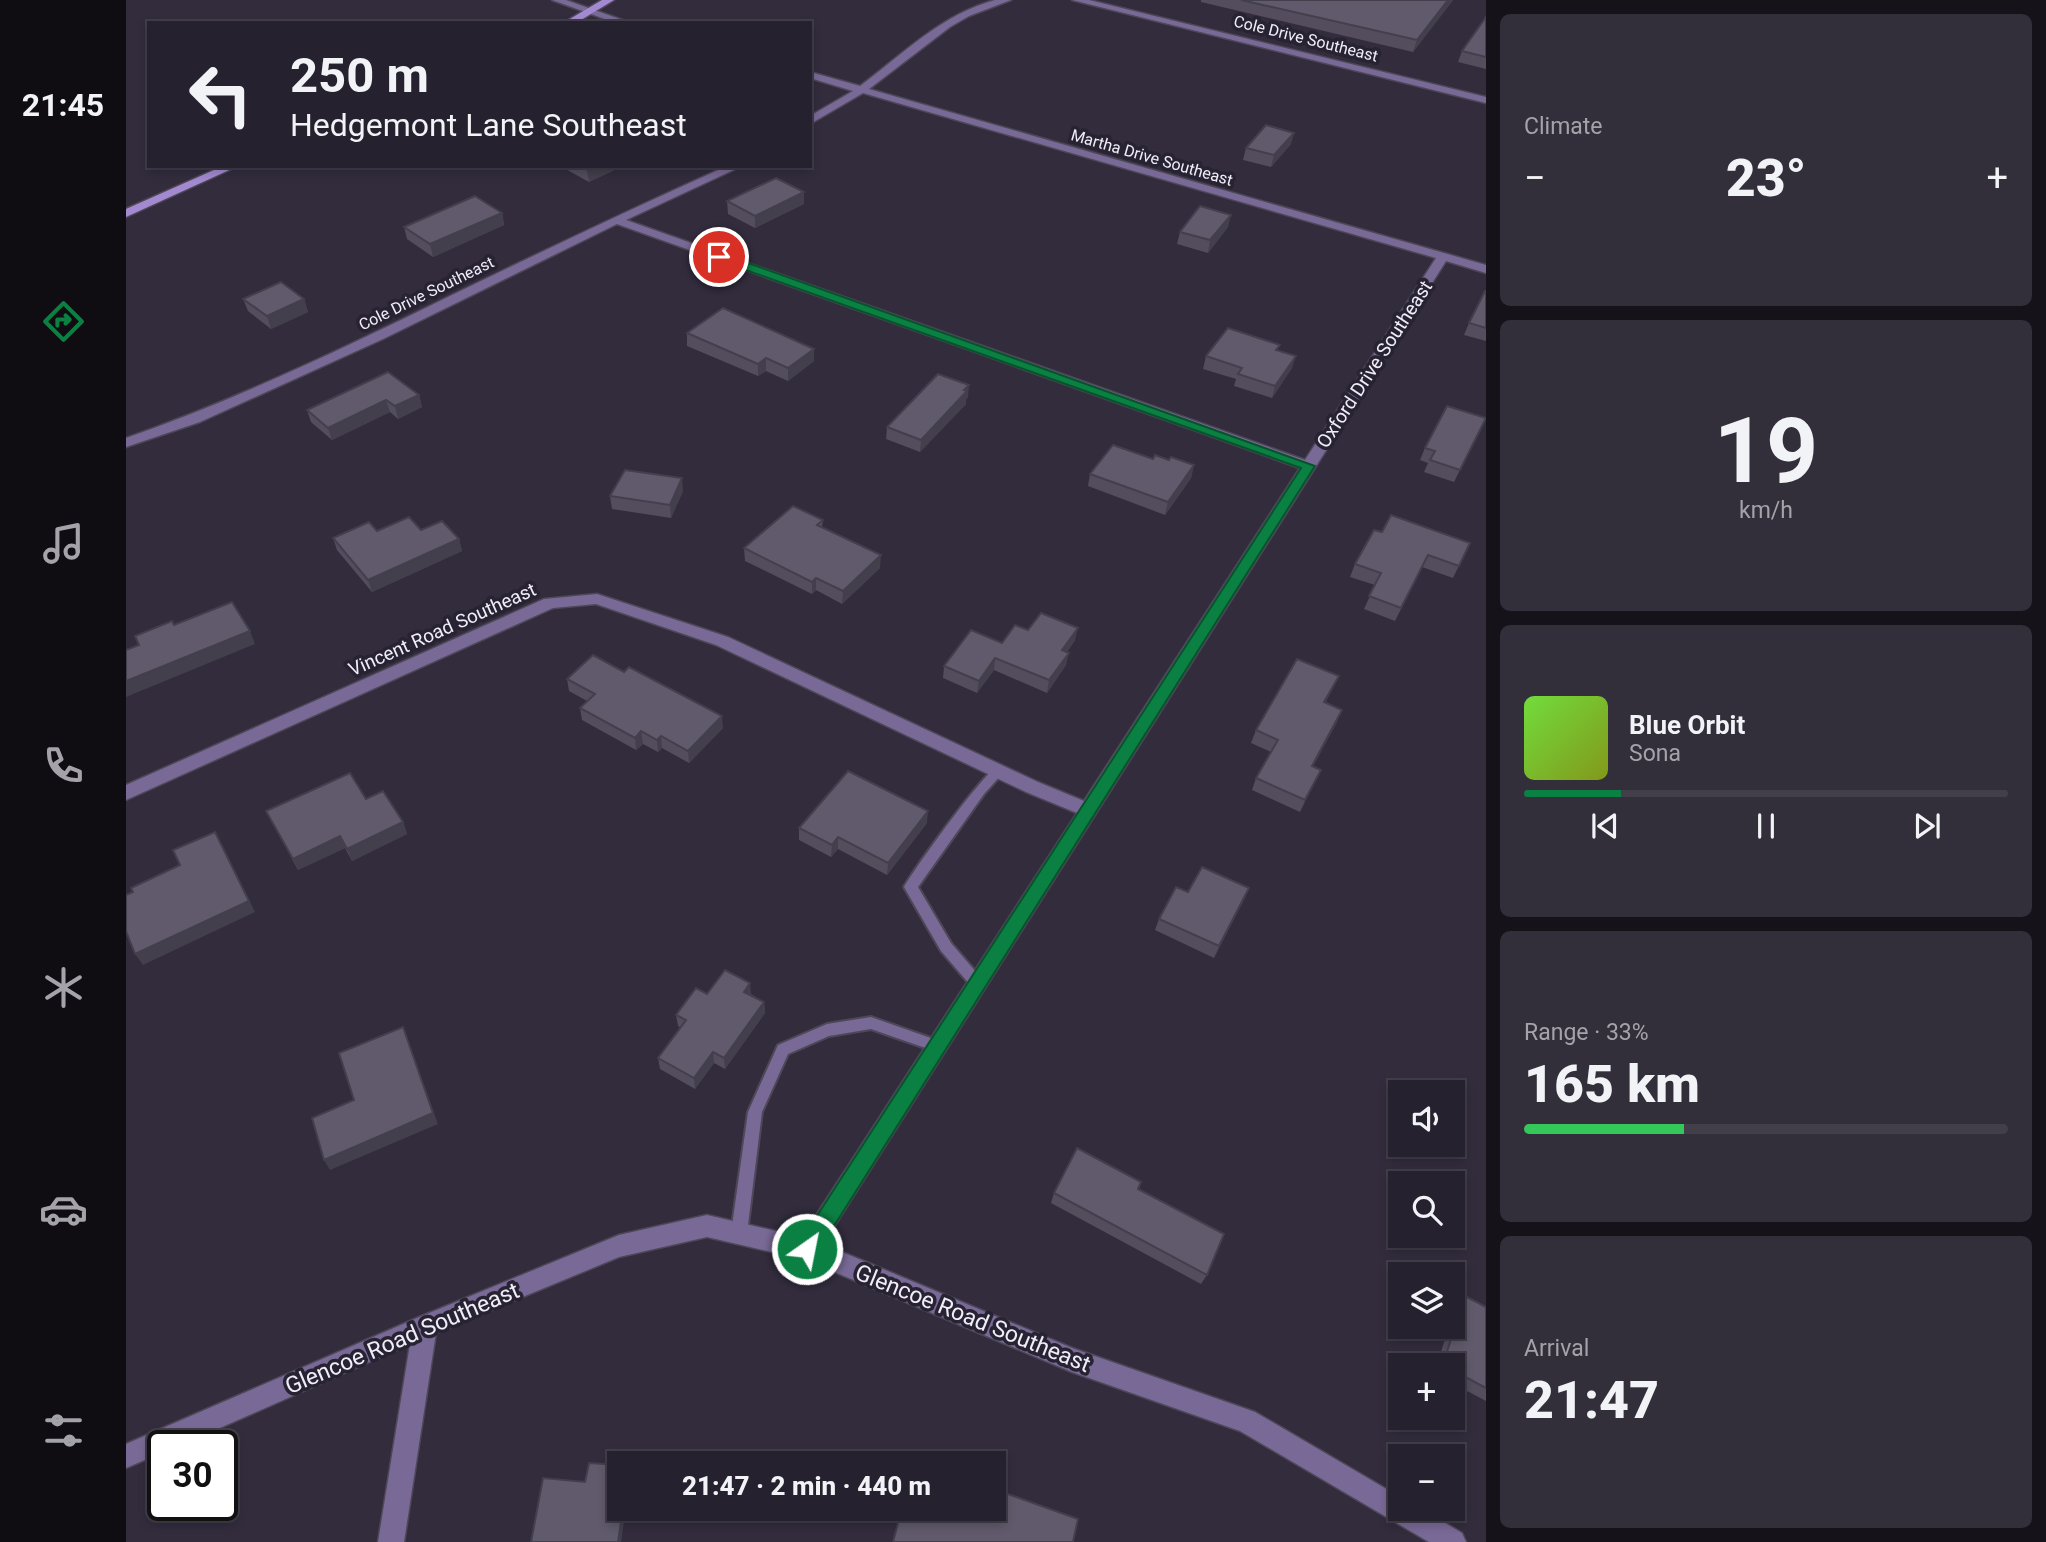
<!DOCTYPE html>
<html lang="en">
<head>
<meta charset="utf-8">
<style>
	body { margin:0; font-family:Roboto,sans-serif; background:#322e3a; color:#f1f3f6; height:100vh; display:flex; flex-direction:column; font-size:26px; white-space:nowrap }
	* { box-sizing:border-box; margin:0 }
	p { font-size:23px; color:#a4a3aa }
	.icon { flex:none; width:38px; height:38px; fill:none; stroke:currentColor; stroke-width:2; stroke-linecap:round; stroke-linejoin:round }
	.map { position:relative; flex:1; overflow:hidden }
	.panel { display:flex; flex-direction:column; gap:14px; padding:14px; background:#151219; width:560px }
	.panel>* { flex:none }
	.top-card { position:absolute; left:21px; top:21px; width:665px; height:147px; border-radius:0px; box-shadow:0 4px 10px #0003,0 0 0 2px #423e4a; background:#26212e; color:#f1f3f6; overflow:hidden }
	.fabs { position:absolute; left:1262px; top:1080px; display:grid; gap:14px }
	.fabs a { display:grid; place-items:center; width:77px; height:77px; border-radius:0px; background:#26212e; box-shadow:0 4px 10px #0003,0 0 0 2px #423e4a; font-size:35px }
	.speed { position:absolute; left:21px; top:1430px; display:flex; gap:14px; font-size:35px; font-weight:700; text-align:center }
	.speed>* { display:grid; place-content:center; width:91px; height:91px; border-radius:50%; background:#26212e; box-shadow:0 4px 10px #0003,0 0 0 2px #423e4a; line-height:1 }
	.speed .limit { border:4px solid #111; border-radius:10px; background:#fff; color:#111 }
	.pin { position:absolute; display:grid; place-items:center; width:60px; height:60px; color:#fff; margin:-30px; border:4px solid #fff; border-radius:50%; box-shadow:0 2px 7px #0007 }
	.me { position:absolute; width:77px; margin:-38px; rotate:33deg; stroke-linejoin:round; filter:drop-shadow(0 0 5px #0008) }
	.turn { display:flex; align-items:center; gap:24px; height:147px; padding:0 28px; font-size:32px }
	.turn .icon { width:91px; height:91px; stroke-width:2.5 }
	.turn b { display:block; font-size:49px; line-height:60px }
	.big { font-size:52px; font-weight:800; line-height:1.1 }
	.panel .widget { flex:1; display:flex; flex-direction:column; justify-content:center; gap:10px; min-width:0; padding:0 24px; border-radius:10px; background:#322e3a }
	.panel .dial { align-items:center; gap:0 }
	.dial b { font-size:91px; line-height:1 }
	.song { display:flex; align-items:center; gap:21px }
	.cover { width:84px; height:84px; border-radius:10px; background:linear-gradient(135deg,hsl(100 70% 55%),hsl(70 70% 35%)) }
	.played { height:7px; border-radius:4px; background:linear-gradient(90deg,#0b8043 20%,#423e4a 20%) }
	.keys { display:flex; justify-content:space-around; direction:ltr }
	.heat { display:flex; justify-content:space-between; align-items:center; font-size:38px; direction:ltr }
	.charge { height:10px; border-radius:5px; background:linear-gradient(90deg,#34c759 33%,#423e4a 0) }
	.trip { position:absolute; left:481px; top:1451px; width:399px; height:70px; border-radius:0px; background:#26212e; box-shadow:0 4px 10px #0003,0 0 0 2px #423e4a; font-weight:800; line-height:70px; text-align:center }
	main { display:flex; flex:1; min-height:0 }
	.menu { display:flex; flex-direction:column; width:126px; justify-content:space-around; align-items:center; background:#0f0d12; color:#a4a3aa }
	.menu .icon { width:49px; height:49px }
	.menu .selected { color:#0b8043 }
	.menu b { font-size:32px; color:#f1f3f6 }
	.map>svg:first-child { display:block }
	.lines { fill:none; stroke-linecap:round; stroke-linejoin:round }
	.service-casing { stroke:#4d4757; stroke-width:4 }
	.minor-casing { stroke:#4d4757; stroke-width:3 }
	.secondary-casing { stroke:#4d4757; stroke-width:3 }
	.service { fill:#796996; fill-rule:evenodd }
	.minor { fill:#796996; fill-rule:evenodd }
	.secondary { fill:#a389d0; fill-rule:evenodd }
	.wall { fill:#534d5d }
	.shaded-wall { fill:#433f4c }
	.building { fill:#605a6c; stroke:#433f4c; stroke-width:2 }
	.route { fill:#0b8043; stroke:#07532c; stroke-width:2 }
	.labels { text-anchor:middle; stroke-width:7; stroke-linejoin:round; paint-order:stroke }
	.far-street-label { font-size:16px; fill:#f1edf8; stroke:#282333 }
	.street-label { font-size:19px; fill:#f1edf8; stroke:#282333 }
	.near-street-label { font-size:23px; fill:#f1edf8; stroke:#282333 }
</style>
</head>
<body>
<main>
<nav class="menu">
<b>21:45</b>
<svg class="icon selected" aria-label="directions" viewBox="0 0 24 24"><path d="M12 3l9 9-9 9-9-9zM9 14v-3h6M13 9l2 2-2 2"/></svg>
<svg class="icon" aria-label="music" viewBox="0 0 24 24"><path d="M9 18V5l10-2v13"/><circle cx="6" cy="18" r="3"/><circle cx="16" cy="16" r="3"/></svg>
<svg class="icon" aria-label="phone" viewBox="0 0 24 24"><path d="M5 4h4l2 5-3 2q2 4 5 5l2-3 5 2v4C11 20 4 13 5 4z"/></svg>
<svg class="icon" aria-label="climate" viewBox="0 0 24 24"><path d="M12 3v18M4 7l16 10M4 17L20 7"/></svg>
<svg class="icon" aria-label="car" viewBox="0 0 24 24"><path d="M5 17H2v-5l4-1 3-4h7l3 4 3 1v5h-3M9 17h6M6 11h13"/><circle cx="7" cy="17" r="2"/><circle cx="17" cy="17" r="2"/></svg>
<svg class="icon" aria-label="filters" viewBox="0 0 24 24"><path d="M4 7h16M4 17h16"/><circle cx="9" cy="7" r="2"/><circle cx="15" cy="17" r="2"/></svg>
</nav>
<div class="map">
<svg width="1360" height="1542" viewBox="0 0 1360 1542">
	<rect width="100%" height="100%" fill="#322c3d"/>
	<g class="lines">
		<g class="service-casing">
			<g id="service">
				<path d="M 872,766 L 876,768 L 878,771 L 876,774 L 858,794 L 792,887 L 825,943 L 856,979 L 858,983 L 856,987 L 851,989 L 846,987 L 815,951 L 778,887 C 789,868 857,773 872,766 Z"/>
				<path d="M 745,1017 L 816,1042 L 818,1046 L 816,1050 L 811,1052 L 745,1029 L 703,1036 L 662,1054 L 636,1112 L 621,1233 L 619,1238 L 613,1241 L 607,1238 L 605,1233 L 622,1112 L 652,1045 L 701,1024 Z"/>
			</g>
		</g>
		<g class="minor-casing">
			<g id="minor">
				<path d="M 426,0 L 440,0 L 505,23 L 490,23 Z"/>
				<path d="M 869,0 L 885,0 L 843,16 L 824,27 L 743,89 L 1360,265 L 1360,273 L 1320,261 L 697,1244 L 946,1348 L 1129,1412 L 1274,1497 L 1274,1508 L 1294,1508 L 1336,1533 L 1340,1542 L 1303,1542 L 1114,1431 L 946,1372 L 680,1260 L 581,1237 L 493,1257 L 310,1333 L 278,1542 L 252,1542 L 284,1344 L 53,1446 L 37,1446 L 37,1452 L 0,1468 L 0,1444 L 291,1318 L 493,1235 L 581,1215 L 676,1237 L 951,813 L 900,792 L 590,645 L 470,604 L 427,608 L 0,800 L 0,785 L 418,599 L 471,594 L 602,637 L 912,782 L 958,801 L 1174,468 L 491,224 L 257,339 L 74,422 L 0,447 L 0,438 C 112,399 220,347 326,295 C 417,251 509,207 601,166 L 616,166 L 500,220 L 1179,460 L 1310,258 L 737,93 L 684,124 L 684,116 L 727,91 L 684,78 L 684,72 L 734,86 C 777,54 816,14 869,0 Z"/>
				<path d="M 946,0 L 963,0 L 1360,97 L 1360,103 Z"/>
			</g>
		</g>
		<g class="secondary-casing">
			<g id="secondary">
				<path d="M 476,0 L 488,0 L 450,23 L 437,23 Z"/>
				<path d="M 97,166 L 112,166 L 0,217 L 0,209 Z"/>
			</g>
		</g>
		<use href="#service" class="service"/>
		<use href="#minor" class="minor"/>
		<use href="#secondary" class="secondary"/>
	</g>
	<g class="wall">
		<path d="M 1075,0 L 1327,0 L 1287,52 L 1075,2 Z"/>
		<path d="M 1360,17 L 1360,69 L 1332,62 L 1336,51 Z"/>
		<path d="M 1165,144 L 1145,167 L 1117,160 L 1120,148 Z"/>
		<path d="M 434,166 L 497,166 L 463,182 Z"/>
		<path d="M 601,201 L 678,204 L 629,228 L 602,214 Z"/>
		<path d="M 376,213 L 378,225 L 307,257 L 281,239 L 278,227 Z"/>
		<path d="M 1102,227 L 1082,253 L 1051,244 L 1054,232 Z"/>
		<path d="M 1360,291 L 1360,341 L 1338,335 L 1343,323 Z"/>
		<path d="M 117,299 L 178,299 L 182,312 L 145,329 L 122,311 Z"/>
		<path d="M 561,333 L 688,361 L 662,381 L 640,371 L 632,376 L 561,346 Z"/>
		<path d="M 1152,350 L 1166,368 L 1146,398 L 1108,386 L 1110,379 L 1077,369 L 1080,356 Z"/>
		<path d="M 293,395 L 296,407 L 272,419 L 264,412 L 206,440 L 185,422 L 181,410 Z"/>
		<path d="M 842,398 L 840,399 L 840,404 L 794,452 L 760,439 L 761,427 Z"/>
		<path d="M 1360,418 L 1328,482 L 1298,472 L 1302,463 L 1294,460 L 1299,448 Z"/>
		<path d="M 1027,459 L 1043,460 L 1068,465 L 1065,478 L 1039,515 L 962,486 L 964,474 Z"/>
		<path d="M 557,491 L 545,518 L 486,509 L 484,496 Z"/>
		<path d="M 697,520 L 696,527 L 754,568 L 716,604 L 690,590 L 686,594 L 619,561 L 618,548 Z"/>
		<path d="M 295,530 L 333,539 L 336,551 L 246,592 L 211,550 L 207,538 L 251,531 Z"/>
		<path d="M 1256,532 L 1344,543 L 1327,578 L 1296,567 L 1269,621 L 1238,609 L 1249,585 L 1224,577 L 1229,564 Z"/>
		<path d="M 902,630 L 949,640 L 941,652 L 940,665 L 921,693 L 868,670 L 851,693 L 817,678 L 818,666 L 876,643 Z"/>
		<path d="M 441,679 L 597,728 L 563,763 L 536,748 L 532,752 L 517,744 L 510,750 L 456,720 L 454,708 L 461,701 L 443,691 Z"/>
		<path d="M 1207,688 L 1199,703 L 1211,722 L 1187,766 L 1189,782 L 1174,812 L 1126,790 L 1130,778 L 1145,752 L 1125,743 L 1130,730 Z"/>
		<path d="M 240,799 L 277,822 L 281,834 L 226,861 L 219,848 L 172,870 L 140,811 Z"/>
		<path d="M 801,823 L 761,875 L 712,849 L 705,857 L 673,840 L 673,828 Z"/>
		<path d="M 1123,888 L 1088,958 L 1029,930 L 1033,919 Z"/>
		<path d="M 581,994 L 625,994 L 638,1002 L 639,1013 L 599,1069 L 588,1063 L 569,1089 L 534,1069 L 532,1058 L 555,1028 L 552,1026 L 550,1015 Z"/>
		<path d="M 1012,1189 L 1081,1275 L 1075,1284 L 925,1203 L 928,1193 Z"/>
		<path d="M 1339,1296 L 1360,1307 L 1360,1401 L 1326,1383 L 1326,1365 L 1311,1365 L 1323,1326 L 1326,1326 L 1326,1317 L 1331,1305 Z"/>
	</g>
	<g class="shaded-wall">
		<path d="M 1322,0 L 1327,0 L 1287,52 L 1291,40 Z"/>
		<path d="M 1168,133 L 1165,144 L 1145,167 L 1148,155 Z"/>
		<path d="M 470,166 L 497,166 L 463,182 L 461,170 Z"/>
		<path d="M 678,192 L 678,204 L 629,228 L 629,216 Z"/>
		<path d="M 376,213 L 378,225 L 307,257 L 304,244 Z"/>
		<path d="M 1105,215 L 1102,227 L 1082,253 L 1084,240 Z"/>
		<path d="M 178,299 L 182,312 L 145,329 L 141,316 Z"/>
		<path d="M 688,349 L 688,361 L 662,381 L 662,368 Z"/>
		<path d="M 1170,356 L 1166,368 L 1146,398 L 1149,386 Z"/>
		<path d="M 640,358 L 640,371 L 632,376 L 632,364 Z"/>
		<path d="M 843,385 L 842,398 L 840,399 L 840,404 L 794,452 L 795,440 Z"/>
		<path d="M 293,395 L 296,407 L 272,419 L 269,406 Z"/>
		<path d="M 260,400 L 264,412 L 206,440 L 202,428 Z"/>
		<path d="M 1068,465 L 1065,478 L 1039,515 L 1042,502 Z"/>
		<path d="M 556,478 L 557,491 L 545,518 L 544,505 Z"/>
		<path d="M 333,539 L 336,551 L 246,592 L 242,580 Z"/>
		<path d="M 755,555 L 754,568 L 716,604 L 717,591 Z"/>
		<path d="M 690,578 L 690,590 L 686,594 L 686,582 Z"/>
		<path d="M 952,628 L 949,640 L 934,663 L 936,650 Z"/>
		<path d="M 124,631 L 129,644 L 0,697 L 0,681 Z"/>
		<path d="M 943,653 L 940,665 L 921,693 L 923,680 Z"/>
		<path d="M 869,658 L 868,670 L 851,693 L 853,681 Z"/>
		<path d="M 1213,676 L 1207,688 L 1193,715 L 1198,702 Z"/>
		<path d="M 1216,710 L 1211,722 L 1181,778 L 1186,766 Z"/>
		<path d="M 596,716 L 597,728 L 563,763 L 562,751 Z"/>
		<path d="M 515,731 L 517,744 L 510,750 L 509,738 Z"/>
		<path d="M 535,736 L 536,748 L 532,752 L 531,740 Z"/>
		<path d="M 1195,770 L 1174,812 L 1179,800 Z"/>
		<path d="M 802,811 L 801,823 L 761,875 L 762,863 Z"/>
		<path d="M 277,822 L 281,834 L 226,861 L 221,849 Z"/>
		<path d="M 89,832 L 129,912 L 17,965 L 9,954 Z"/>
		<path d="M 214,836 L 219,848 L 172,870 L 167,859 Z"/>
		<path d="M 712,837 L 712,849 L 705,857 L 706,845 Z"/>
		<path d="M 1123,888 L 1118,900 L 1088,958 L 1093,946 Z"/>
		<path d="M 624,983 L 625,994 L 619,1003 L 618,992 Z"/>
		<path d="M 638,1002 L 639,1013 L 599,1069 L 598,1058 Z"/>
		<path d="M 277,1027 L 312,1124 L 204,1170 L 198,1160 Z"/>
		<path d="M 587,1052 L 588,1063 L 569,1089 L 568,1078 Z"/>
		<path d="M 497,1508 L 500,1508 L 495,1542 L 492,1542 Z"/>
	</g>
	<g class="building">
		<path d="M 1115,0 L 1322,0 L 1291,40 Z"/>
		<path d="M 1360,17 L 1360,57 L 1336,51 Z"/>
		<path d="M 1140,125 L 1168,133 L 1148,155 L 1120,148 Z"/>
		<path d="M 454,166 L 470,166 L 461,170 Z"/>
		<path d="M 650,178 L 678,192 L 629,216 L 601,201 Z"/>
		<path d="M 349,196 L 376,213 L 304,244 L 278,227 Z"/>
		<path d="M 1074,206 L 1105,215 L 1084,240 L 1054,232 Z"/>
		<path d="M 155,282 L 178,299 L 141,316 L 117,299 Z"/>
		<path d="M 1359,291 L 1360,291 L 1360,328 L 1343,323 Z"/>
		<path d="M 597,308 L 688,349 L 662,368 L 640,358 L 632,364 L 561,333 Z"/>
		<path d="M 1102,328 L 1154,345 L 1150,350 L 1170,356 L 1149,386 L 1112,374 L 1116,368 L 1080,356 Z"/>
		<path d="M 262,372 L 293,395 L 269,406 L 260,400 L 202,428 L 181,410 Z"/>
		<path d="M 812,374 L 843,385 L 838,390 L 841,391 L 795,440 L 761,427 Z"/>
		<path d="M 1321,406 L 1360,418 L 1334,470 L 1304,460 L 1309,451 L 1299,448 Z"/>
		<path d="M 987,445 L 1027,459 L 1029,455 L 1043,460 L 1045,457 L 1068,465 L 1042,502 L 964,474 Z"/>
		<path d="M 499,470 L 556,478 L 544,505 L 484,496 Z"/>
		<path d="M 667,506 L 697,520 L 691,525 L 755,555 L 717,591 L 690,578 L 686,582 L 618,548 Z"/>
		<path d="M 1265,515 L 1344,543 L 1333,566 L 1302,555 L 1275,608 L 1243,596 L 1255,573 L 1229,564 L 1248,530 L 1256,532 Z"/>
		<path d="M 283,517 L 295,530 L 316,521 L 333,539 L 242,580 L 207,538 L 243,522 L 251,531 Z"/>
		<path d="M 106,602 L 124,631 L 0,681 L 0,650 L 13,645 L 9,636 L 46,621 L 48,625 Z"/>
		<path d="M 915,613 L 952,628 L 936,650 L 943,653 L 923,680 L 869,658 L 853,681 L 818,666 L 845,630 L 876,643 L 889,625 L 902,630 Z"/>
		<path d="M 467,655 L 498,672 L 503,667 L 596,716 L 562,751 L 535,736 L 531,740 L 515,731 L 509,738 L 454,708 L 469,694 L 441,679 Z"/>
		<path d="M 1171,659 L 1213,676 L 1198,702 L 1216,710 L 1186,766 L 1195,770 L 1179,800 L 1130,778 L 1152,740 L 1130,730 Z"/>
		<path d="M 722,771 L 802,811 L 762,863 L 712,837 L 706,845 L 673,828 Z"/>
		<path d="M 224,773 L 240,799 L 257,791 L 277,822 L 221,849 L 214,836 L 167,859 L 140,811 Z"/>
		<path d="M 89,832 L 123,901 L 9,954 L 0,931 L 0,895 L 7,892 L 5,888 L 54,865 L 47,850 Z"/>
		<path d="M 1076,867 L 1123,888 L 1093,946 L 1033,919 L 1050,887 L 1062,892 Z"/>
		<path d="M 599,970 L 624,983 L 618,992 L 638,1002 L 598,1058 L 587,1052 L 568,1078 L 532,1058 L 560,1020 L 550,1015 L 570,988 L 581,994 Z"/>
		<path d="M 277,1027 L 307,1113 L 198,1160 L 186,1118 L 228,1100 L 213,1053 Z"/>
		<path d="M 951,1148 L 1015,1182 L 1012,1189 L 1098,1234 L 1081,1275 L 928,1193 Z"/>
		<path d="M 1339,1296 L 1360,1307 L 1360,1388 L 1326,1370 L 1326,1365 L 1317,1364 Z"/>
		<path d="M 463,1463 L 494,1465 L 494,1508 L 497,1508 L 492,1542 L 405,1542 L 417,1478 L 459,1482 Z"/>
		<path d="M 868,1489 L 952,1519 L 947,1542 L 767,1542 L 776,1508 L 868,1508 Z"/>
	</g>
	<path class="route" d="M 589,254 L 597,254 L 1189,466 L 689,1256 L 681,1259 L 674,1256 L 671,1249 L 674,1242 L 1175,468 L 589,259 Z"/>
	<g class="labels">
		<g class="far-street-label">
			<text transform="translate(1180 38) rotate(14)" y="6">Cole Drive Southeast</text>
			<text transform="translate(1026 157) rotate(16)" y="6">Martha Drive Southeast</text>
			<text transform="translate(300 293) rotate(-26)" y="6">Cole Drive Southeast</text>
		</g>
		<g class="street-label">
			<text transform="translate(1248 364) rotate(-57)" y="7">Oxford Drive Southeast</text>
			<text transform="translate(316 629) rotate(-24)" y="7">Vincent Road Southeast</text>
		</g>
		<g class="near-street-label">
			<text transform="translate(847 1318) rotate(22)" y="8">Glencoe Road Southeast</text>
			<text transform="translate(276 1338) rotate(-23)" y="8">Glencoe Road Southeast</text>
		</g>
	</g>
</svg>
<div class="fabs">
<a><svg class="icon" aria-label="sound" viewBox="0 0 24 24"><path d="M4 9h4l5-4v14l-5-4H4zM17 9q2 3 0 6"/></svg></a>
<a><svg class="icon" aria-label="search" viewBox="0 0 24 24"><circle cx="10" cy="10" r="6"/><path d="M15 15l6 6"/></svg></a>
<a><svg class="icon" aria-label="layers" viewBox="0 0 24 24"><path d="M12 4l9 5-9 5-9-5zM3 14l9 5 9-5"/></svg></a>
<a>+</a>
<a>−</a>
</div>
<div class="speed"><div class="limit">30</div></div>
<div class="pin" style="left:593px;top:257px;background:#d93025"><svg class="icon" aria-label="arrive" viewBox="0 0 24 24"><path d="M6 21V4h12l-3 4 3 4H6"/></svg></div>
<svg class="me" style="left:681px;top:1249px" viewBox="-20 -20 40 40"><circle r="17" fill="#0b8043" stroke="#fff" stroke-width="3"/><path d="M0-11L8 9 0 5-8 9z" fill="#fff"/></svg>
<div class="trip">21:47 · 2 min · 440 m</div>
<div class="top-card">
<div class="turn"><svg class="icon" aria-label="left" viewBox="0 0 24 24"><path d="M17 20v-9H6M10 6l-5 5 5 5"/></svg><div><b>250 m</b>Hedgemont Lane Southeast</div></div>
</div>
</div>
<section class="panel">
<div class="widget"><p>Climate</p>
<div class="heat"><a>−</a><b class="big">23°</b><a>+</a></div>
</div>
<div class="widget dial"><b>19</b><p>km/h</p></div>
<div class="widget">
<div class="song"><i class="cover"></i><div><b>Blue Orbit</b><p>Sona</p></div></div>
<div class="played"></div>
<div class="keys"><svg class="icon" aria-label="previous" viewBox="0 0 24 24"><path d="M18 5L8 12l10 7zM5 5v14"/></svg><svg class="icon" aria-label="pause" viewBox="0 0 24 24"><path d="M8 5v14M16 5v14"/></svg><svg class="icon" aria-label="next" viewBox="0 0 24 24"><path d="M6 5l10 7-10 7zM19 5v14"/></svg></div>
</div>
<div class="widget"><p>Range · 33%</p><b class="big">165 km</b><div class="charge"></div></div>
<div class="widget"><p>Arrival</p><b class="big">21:47</b></div>
</section>
</main>
</body>
</html>
